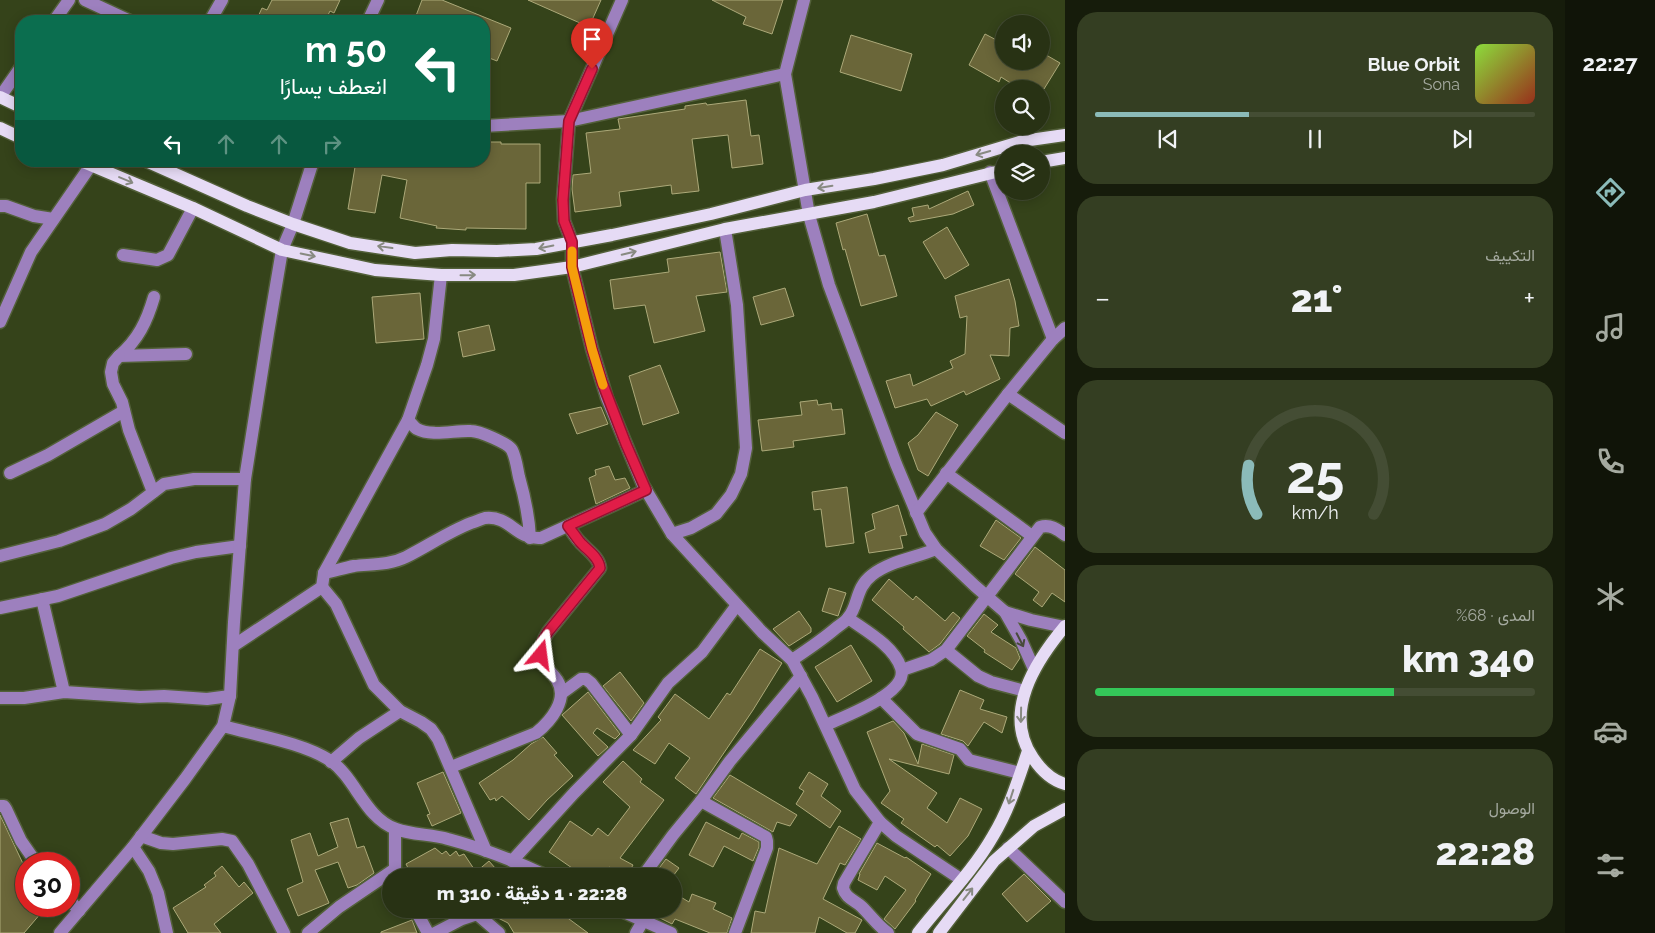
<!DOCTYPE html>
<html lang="ar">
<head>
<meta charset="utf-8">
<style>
	body { margin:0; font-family:Raleway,Vazirmatn,sans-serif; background:#343e22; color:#f1f3f6; direction:rtl; height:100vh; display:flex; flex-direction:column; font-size:19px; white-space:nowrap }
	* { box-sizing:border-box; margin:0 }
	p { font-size:16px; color:#a5aaa0 }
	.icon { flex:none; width:28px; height:28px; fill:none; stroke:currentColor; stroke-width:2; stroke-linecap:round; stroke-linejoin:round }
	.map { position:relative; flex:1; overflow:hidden; direction:ltr }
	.sheet { display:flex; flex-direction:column; gap:12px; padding:12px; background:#161c0b; width:500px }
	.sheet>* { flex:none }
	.top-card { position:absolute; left:15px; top:15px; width:475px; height:152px; border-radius:20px; box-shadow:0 2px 12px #0003,0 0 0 1px #444d34; direction:rtl; background:#0b6e4f; color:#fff; overflow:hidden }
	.fabs { position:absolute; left:995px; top:15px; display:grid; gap:10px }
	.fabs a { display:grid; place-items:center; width:55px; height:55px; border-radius:50%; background:#283214; box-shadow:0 2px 12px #0003,0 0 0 1px #444d34; font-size:25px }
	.speed { position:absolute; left:15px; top:852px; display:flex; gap:10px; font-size:25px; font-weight:700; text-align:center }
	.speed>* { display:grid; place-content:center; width:65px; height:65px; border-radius:50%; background:#283214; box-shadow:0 2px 12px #0003,0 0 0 1px #444d34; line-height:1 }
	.speed .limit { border:8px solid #d22; background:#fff; color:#111 }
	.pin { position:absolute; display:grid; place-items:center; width:42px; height:42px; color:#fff; margin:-51px -21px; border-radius:50% 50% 50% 0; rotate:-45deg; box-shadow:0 0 5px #0007 }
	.pin .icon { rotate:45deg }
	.me { position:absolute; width:55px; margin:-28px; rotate:16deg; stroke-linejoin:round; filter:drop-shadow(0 0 4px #0008) }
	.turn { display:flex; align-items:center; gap:18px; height:105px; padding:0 20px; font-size:22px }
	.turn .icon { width:65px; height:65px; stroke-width:2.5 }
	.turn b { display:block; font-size:35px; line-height:42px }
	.lanes { display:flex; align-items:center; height:48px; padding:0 20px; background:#0003; justify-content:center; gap:25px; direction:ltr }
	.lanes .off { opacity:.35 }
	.big { font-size:38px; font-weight:800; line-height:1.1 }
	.sheet .card { flex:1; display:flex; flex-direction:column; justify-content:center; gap:8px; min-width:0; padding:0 18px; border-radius:20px; background:#343e22 }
	.sheet .dial { align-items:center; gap:0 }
	.dial svg { height:130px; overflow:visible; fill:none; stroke:#444d34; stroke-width:7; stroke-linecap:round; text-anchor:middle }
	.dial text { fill:#f1f3f6; stroke:none }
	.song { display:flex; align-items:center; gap:15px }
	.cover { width:60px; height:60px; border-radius:8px; background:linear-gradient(135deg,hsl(90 70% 55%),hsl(10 70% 35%)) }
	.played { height:5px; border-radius:2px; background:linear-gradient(90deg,#8bbbb9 35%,#444d34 35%) }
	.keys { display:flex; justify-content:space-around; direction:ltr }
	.heat { display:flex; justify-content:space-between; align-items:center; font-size:28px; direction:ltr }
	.charge { height:8px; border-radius:4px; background:linear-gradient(90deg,#34c759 68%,#444d34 0) }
	.trip { position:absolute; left:382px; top:868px; width:300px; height:50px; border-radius:25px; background:#283214; box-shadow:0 2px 12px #0003,0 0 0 1px #444d34; font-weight:800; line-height:50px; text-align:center; direction:rtl }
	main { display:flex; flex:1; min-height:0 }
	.tab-bar { display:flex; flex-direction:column; width:90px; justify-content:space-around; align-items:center; background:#101408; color:#a5aaa0 }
	.tab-bar .icon { width:35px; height:35px }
	.tab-bar .active { color:#8bbbb9 }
	.tab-bar b { font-size:22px; color:#f1f3f6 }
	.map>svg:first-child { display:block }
	.building { fill:#6a6639; stroke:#aca979 }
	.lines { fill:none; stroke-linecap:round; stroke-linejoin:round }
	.minor-casing { stroke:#53603a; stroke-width:15 }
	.major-casing { stroke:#53603a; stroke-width:15 }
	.minor { stroke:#9d80be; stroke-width:12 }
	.major { stroke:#e6dbf5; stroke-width:12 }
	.oneway { stroke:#888a82 }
	.oneway2 { stroke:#484b3b }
	.route-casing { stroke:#92132f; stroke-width:12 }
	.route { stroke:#e11d48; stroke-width:9 }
	.slow { stroke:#f59e0b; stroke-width:9 }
</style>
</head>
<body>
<main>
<nav class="tab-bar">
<b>22:27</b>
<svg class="icon active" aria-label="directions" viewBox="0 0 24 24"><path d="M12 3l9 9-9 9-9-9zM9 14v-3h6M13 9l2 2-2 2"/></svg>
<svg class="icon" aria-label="music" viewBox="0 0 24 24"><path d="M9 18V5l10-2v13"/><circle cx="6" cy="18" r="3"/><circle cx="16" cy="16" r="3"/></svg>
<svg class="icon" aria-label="phone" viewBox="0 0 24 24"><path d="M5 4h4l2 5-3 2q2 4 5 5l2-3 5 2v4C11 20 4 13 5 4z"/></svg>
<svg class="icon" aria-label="climate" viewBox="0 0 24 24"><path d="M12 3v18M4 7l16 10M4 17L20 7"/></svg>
<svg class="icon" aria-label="car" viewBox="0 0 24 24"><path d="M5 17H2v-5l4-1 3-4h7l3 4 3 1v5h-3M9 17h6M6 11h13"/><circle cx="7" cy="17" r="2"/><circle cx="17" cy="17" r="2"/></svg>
<svg class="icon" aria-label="filters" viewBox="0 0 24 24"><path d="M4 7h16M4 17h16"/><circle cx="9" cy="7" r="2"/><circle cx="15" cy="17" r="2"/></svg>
</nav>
<section class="sheet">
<div class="card">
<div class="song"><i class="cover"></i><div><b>Blue Orbit</b><p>Sona</p></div></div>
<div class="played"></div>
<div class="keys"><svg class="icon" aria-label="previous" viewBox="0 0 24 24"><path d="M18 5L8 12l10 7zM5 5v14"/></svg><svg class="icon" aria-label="pause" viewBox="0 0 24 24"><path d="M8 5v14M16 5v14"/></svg><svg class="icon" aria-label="next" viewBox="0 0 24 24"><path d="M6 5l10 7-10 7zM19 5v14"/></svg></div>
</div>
<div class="card"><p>التكييف</p>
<div class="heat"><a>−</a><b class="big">21°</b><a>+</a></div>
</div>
<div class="card dial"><svg viewBox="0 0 100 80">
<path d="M14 69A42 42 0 1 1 86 69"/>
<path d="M14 69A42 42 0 0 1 9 39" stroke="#8bbbb9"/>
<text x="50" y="56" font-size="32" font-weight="700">25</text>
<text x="50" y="72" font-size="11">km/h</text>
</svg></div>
<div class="card"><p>المدى · 68%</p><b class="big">340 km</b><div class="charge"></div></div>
<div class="card"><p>الوصول</p><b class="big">22:28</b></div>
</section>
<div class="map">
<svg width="1065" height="933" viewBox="0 0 1065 933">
	<rect width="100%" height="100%" fill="#35431a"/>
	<g class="building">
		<path d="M 272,0 L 340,0 L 334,13 L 330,11 L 325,21 L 256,21 L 262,8 L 267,10 Z"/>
		<path d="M 422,0 L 442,0 L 511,28 L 497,61 L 484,56 L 484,21 L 414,21 Z"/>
		<path d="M 528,0 L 601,0 L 589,27 Z"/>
		<path d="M 712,0 L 783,0 L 772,34 L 743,24 L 746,17 Z"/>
		<path d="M 985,34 L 1004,44 L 1004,61 L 1041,61 L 1041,52 L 1060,63 L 1044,89 L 1020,89 L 1001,77 L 999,82 L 969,65 Z"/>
		<path d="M 851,35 L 912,54 L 901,91 L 840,72 Z"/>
		<path d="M 746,100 L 751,136 L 759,135 L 763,164 L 732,168 L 728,135 L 692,139 L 699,191 L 672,194 L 671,185 L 619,192 L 621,206 L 575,212 L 572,189 L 573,175 L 591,173 L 586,133 L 620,129 L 618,119 L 685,109 L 685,106 L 706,103 L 707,105 Z"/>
		<path d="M 484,142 L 501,142 L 501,144 L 540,144 L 540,183 L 526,183 L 526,229 L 466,228 L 466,230 L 436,228 L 437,226 L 400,218 L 407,180 L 382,175 L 375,213 L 348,209 L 356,161 L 484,161 Z"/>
		<path d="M 968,191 L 974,205 L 953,214 L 910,222 L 908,218 L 914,216 L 912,208 L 928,205 L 929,209 Z"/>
		<path d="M 867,214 L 879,256 L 885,255 L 897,296 L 861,306 L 845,249 L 843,250 L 836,223 Z"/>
		<path d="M 947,227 L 969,265 L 945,279 L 923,242 Z"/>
		<path d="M 720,252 L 727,292 L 696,296 L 705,331 L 654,343 L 645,305 L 614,309 L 610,280 L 669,272 L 667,259 Z"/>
		<path d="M 1009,279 L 1015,301 L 1019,326 L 1010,328 L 1009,356 L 990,355 L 1000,379 L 966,395 L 964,391 L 931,406 L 927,399 L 895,408 L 886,381 L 910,374 L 913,386 L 953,368 L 950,361 L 965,354 L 967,316 L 960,318 L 955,296 Z"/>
		<path d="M 785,288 L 794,316 L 761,325 L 753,297 Z"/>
		<path d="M 420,293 L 424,339 L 376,343 L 372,297 Z"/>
		<path d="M 489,325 L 495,350 L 463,357 L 458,332 Z"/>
		<path d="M 660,365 L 679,413 L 643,425 L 629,376 Z"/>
		<path d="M 817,400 L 818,405 L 831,403 L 832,410 L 842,409 L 845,434 L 793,441 L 794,447 L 762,451 L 758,420 L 802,415 L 800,402 Z"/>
		<path d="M 601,407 L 608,424 L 577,434 L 569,414 Z"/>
		<path d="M 936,412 L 958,425 L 928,476 L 918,470 L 908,443 L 918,435 Z"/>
		<path d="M 609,466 L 615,480 L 625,478 L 630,488 L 596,504 L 589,478 L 596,475 L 595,470 Z"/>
		<path d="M 847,487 L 854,543 L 826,547 L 821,509 L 814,510 L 812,492 Z"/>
		<path d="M 898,505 L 907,535 L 900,536 L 903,548 L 869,553 L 865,533 L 875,529 L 872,514 Z"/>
		<path d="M 996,520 L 1021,538 L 1004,560 L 980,546 Z"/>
		<path d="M 1035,547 L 1065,570 L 1065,602 L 1052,593 L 1042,607 L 1033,600 L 1039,592 L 1015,574 Z"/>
		<path d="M 889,579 L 913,600 L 916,596 L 945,621 L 953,612 L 960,618 L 940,644 L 929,652 L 903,629 L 904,627 L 872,600 Z"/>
		<path d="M 829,588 L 846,593 L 838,616 L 822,611 Z"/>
		<path d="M 799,611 L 811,628 L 811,632 L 789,646 L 773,629 Z"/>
		<path d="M 984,614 L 998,625 L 991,632 L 1016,648 L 1020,658 L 1012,670 L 984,652 L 985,650 L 967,636 Z"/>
		<path d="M 851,645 L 872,681 L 837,702 L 815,667 Z"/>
		<path d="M 760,649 L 782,663 L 753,710 L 696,794 L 675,778 L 690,758 L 669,743 L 655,764 L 633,750 L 661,720 L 658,717 L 675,694 L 709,719 L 727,693 L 730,695 Z"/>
		<path d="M 620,672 L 644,703 L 631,721 L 603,686 Z"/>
		<path d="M 960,690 L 984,700 L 980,709 L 1007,717 L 1002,733 L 984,722 L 968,746 L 963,741 L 941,734 Z"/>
		<path d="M 588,692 L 620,734 L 615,739 L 597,728 L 593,733 L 608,747 L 598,756 L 562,715 Z"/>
		<path d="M 893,721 L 904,733 L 918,764 L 922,744 L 954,755 L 949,774 L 889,759 L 937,793 L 927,808 L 947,823 L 960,798 L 982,809 L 968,836 L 950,856 L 937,845 L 935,847 L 901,823 L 904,819 L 881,803 L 890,791 L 867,732 Z"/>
		<path d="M 543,737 L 557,753 L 554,755 L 573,776 L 547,800 L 529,820 L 502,796 L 496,801 L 495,798 L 490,800 L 479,783 L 513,760 L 531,744 Z"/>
		<path d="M 623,761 L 642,779 L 640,782 L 664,800 L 620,858 L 633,865 L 627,876 L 609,867 L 603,876 L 580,876 L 571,870 L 572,868 L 549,852 L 570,821 L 592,836 L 598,828 L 608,836 L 630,807 L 603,782 Z"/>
		<path d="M 443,772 L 461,813 L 432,826 L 427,815 L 430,814 L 417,783 Z"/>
		<path d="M 809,772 L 828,784 L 821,796 L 841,811 L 830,828 L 796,804 L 804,791 L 799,788 Z"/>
		<path d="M 730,775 L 797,815 L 790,826 L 777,822 L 773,832 L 713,798 Z"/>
		<path d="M 0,815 L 26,870 L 26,906 L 47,906 L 24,933 L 0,933 Z"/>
		<path d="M 348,818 L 357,848 L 364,846 L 374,873 L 357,885 L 348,888 L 338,862 L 315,870 L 329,903 L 298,916 L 287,889 L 303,882 L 291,840 L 310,833 L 318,856 L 338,847 L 330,823 Z"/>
		<path d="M 706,822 L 739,839 L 742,833 L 759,842 L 759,847 L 753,861 L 724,846 L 713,867 L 689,855 Z"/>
		<path d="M 839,826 L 861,839 L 845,865 L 840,863 L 823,899 L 862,920 L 855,933 L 847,933 L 819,917 L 815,933 L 751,933 L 755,911 L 765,913 L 779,848 L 817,864 Z"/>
		<path d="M 877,843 L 905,858 L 906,857 L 931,874 L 915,900 L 916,901 L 895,929 L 884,919 L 906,890 L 885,876 L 877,890 L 858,880 L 860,874 L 859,874 Z"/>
		<path d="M 435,848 L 442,854 L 446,851 L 450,856 L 456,851 L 459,856 L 464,854 L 476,872 L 489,861 L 502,876 L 412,876 L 406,864 Z"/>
		<path d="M 666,859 L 679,868 L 673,876 L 653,876 Z"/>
		<path d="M 222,866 L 239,887 L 244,882 L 253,893 L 214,924 L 221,933 L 188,933 L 173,908 L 206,887 L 204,885 L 216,876 L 214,873 Z"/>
		<path d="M 1024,874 L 1051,901 L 1027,922 L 1002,894 Z"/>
		<path d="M 674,893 L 689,902 L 692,894 L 716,903 L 713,909 L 732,918 L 727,933 L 710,933 L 675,919 L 672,924 L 642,909 L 674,909 Z"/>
		<path d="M 483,909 L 569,909 L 565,916 L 588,933 L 514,933 L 508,923 L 490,914 Z"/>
		<path d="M 412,920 L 417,933 L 381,933 L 381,932 Z"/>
	</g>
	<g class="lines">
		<g class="minor-casing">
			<g id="minor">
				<path d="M 85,0 L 130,21"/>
				<path d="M 622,0 L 569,121 L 563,199 L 564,221 L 572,242 L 572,267 L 592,349 L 607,398 L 643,485 L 672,534 L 762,632 L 792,660 L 812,697 L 855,790 L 880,822 L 896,836 L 962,880"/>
				<path d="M 804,0 L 785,74 L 809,215 L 829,285 L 896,464 L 925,533 L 936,549 L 975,586 L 1005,612 L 1021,640 L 1034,669"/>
				<path d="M 54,21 L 69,0"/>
				<path d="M 210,21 L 222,0"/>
				<path d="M 368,21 L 378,0"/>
				<path d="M 0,97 L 21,67"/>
				<path d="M 484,126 L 569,121 L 785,74"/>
				<path d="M 990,172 L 1053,339"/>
				<path d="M 0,206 L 6,206 L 34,216 L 53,219"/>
				<path d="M 123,255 L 157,260 L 168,255 L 193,208"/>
				<path d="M 154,297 C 147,321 138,340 119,356 L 186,354"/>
				<path d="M 0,322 L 31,252 L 91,165"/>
				<path d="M 119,356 L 113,363 L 111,372 L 113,384 L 122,402 L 129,430 L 153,492"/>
				<path d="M 1008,394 L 1065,433"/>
				<path d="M 408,420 C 411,423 414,427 417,429 C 432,437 455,430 471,431 C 479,431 508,443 512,450 C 516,458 517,468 519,477 C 525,498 529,515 530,538"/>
				<path d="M 10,473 L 48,455 L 124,411"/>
				<path d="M 946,473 L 1032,536"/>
				<path d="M 916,513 L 1008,394 L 1053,339 L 1065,328"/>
				<path d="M 672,534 L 691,528 L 716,514 L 731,495 L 741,474 L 746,448 L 737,305 L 725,229"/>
				<path d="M 0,556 L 59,541 L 105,524 L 131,509 L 164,484 L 194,479 L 245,479"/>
				<path d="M 324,573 C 334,571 344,568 354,566 C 372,564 390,565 406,557 C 428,546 448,532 471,523 C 475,522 481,519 485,518 C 510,515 516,540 541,538 L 646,490"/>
				<path d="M 322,587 L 336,604 L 374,685 L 400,711 L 421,722 L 431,729 L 438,739 L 486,851"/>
				<path d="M 42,599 L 64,692"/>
				<path d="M 0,608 L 58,596 L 171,558 L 196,552 L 240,546"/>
				<path d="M 1005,612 L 1031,620 L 1064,627"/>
				<path d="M 233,646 L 322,587 L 324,573 L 408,420 L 427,365 L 434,339 L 441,275"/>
				<path d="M 946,650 L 978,676 L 991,682 L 1025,691"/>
				<path d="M 792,660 C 807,650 822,640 836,628 C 840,625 845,622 848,618 C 859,605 855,588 872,575 C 890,561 915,558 936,549"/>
				<path d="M 902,670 L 931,660 L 946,650 L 1040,527 C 1050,524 1057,529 1065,535"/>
				<path d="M 562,693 L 581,679 L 586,679 L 591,683 L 631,735"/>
				<path d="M 0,698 L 24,698 L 64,692 L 140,697 L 164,696 L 207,699 L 230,696"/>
				<path d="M 881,698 L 917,734 L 960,749 L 969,760 L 1020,773"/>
				<path d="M 826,725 C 843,717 910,693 901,668 C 894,646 866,631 848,618"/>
				<path d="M 223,726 C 255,735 304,743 331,761 C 356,779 365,818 396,829 C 412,835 431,834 448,839 C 482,848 515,861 547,876"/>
				<path d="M 331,762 L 359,738 L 400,711"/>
				<path d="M 451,767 L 536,733 C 551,721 569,699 557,680 C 554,675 550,672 547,668 C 538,656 541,643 548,632 L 600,568 C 599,557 587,550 580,542 C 575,537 572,531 568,526"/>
				<path d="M 701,801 L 766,837 L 767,841 L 767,848 L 735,933"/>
				<path d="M 0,806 L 4,806 L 6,809 L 21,841 L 37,864"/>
				<path d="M 880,822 L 844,883 L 843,888 C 846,899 855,900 862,907 C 871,916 878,926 888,933"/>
				<path d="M 395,829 L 395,869 L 399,876"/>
				<path d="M 141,836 L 161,843 L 173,844 L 222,839 L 232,841 L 248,864 L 284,933"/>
				<path d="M 133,847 L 149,871 L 158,893 L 167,933"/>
				<path d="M 1008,848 L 1065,902"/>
				<path d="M 512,861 L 574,793 L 631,735 L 668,683 L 702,652 L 737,605"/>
				<path d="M 643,876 L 673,835 L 701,801 L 730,761 L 801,676"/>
				<path d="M 69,899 L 79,911"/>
				<path d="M 415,909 L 428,933"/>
				<path d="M 617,909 L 671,933"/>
				<path d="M 60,933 L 133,847 L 185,779 L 223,726 L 230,696 L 234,622 L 245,479 L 268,333 L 282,250 L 293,224 L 313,161"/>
				<path d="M 308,933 L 339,907 L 395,869"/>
				<path d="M 435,933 L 462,919 L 477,914 L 499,933"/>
				<path d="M 636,933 L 643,921"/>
			</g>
		</g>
		<g class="major-casing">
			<g id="major">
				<path d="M 0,97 L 21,107"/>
				<path d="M 0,128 L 21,138"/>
				<path d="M 81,161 L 193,208 L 282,250 L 375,270 L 441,275 L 514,275 L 572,267 L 725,229 L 874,202 L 1004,170"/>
				<path d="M 146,161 L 247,206 L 293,224 L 350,243 L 415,253 L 452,250 L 497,251 L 536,249 L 612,235 L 711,214 L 805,190 L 874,179 L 943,165 L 1023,141 L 1065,135"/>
				<path d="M 1041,162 L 1065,158"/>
				<path d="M 1065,626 C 1035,662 1002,713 1033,758 C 1041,770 1051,780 1065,784"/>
				<path d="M 918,933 C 943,901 973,871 993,836 C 1009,810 1018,780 1028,751"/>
				<path d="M 939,933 L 994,861 L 1034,826 L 1065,809"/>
			</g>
		</g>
		<use href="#minor" class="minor"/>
		<use href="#major" class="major"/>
	</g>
	<defs><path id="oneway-shaft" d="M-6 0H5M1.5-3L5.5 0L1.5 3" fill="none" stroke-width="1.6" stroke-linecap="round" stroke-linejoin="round" transform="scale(1.25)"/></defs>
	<g class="oneway">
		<use href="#oneway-shaft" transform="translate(983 153) rotate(164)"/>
		<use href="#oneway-shaft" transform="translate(126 180) rotate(23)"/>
		<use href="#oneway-shaft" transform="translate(825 187) rotate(171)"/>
		<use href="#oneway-shaft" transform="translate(385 247) rotate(-172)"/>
		<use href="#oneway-shaft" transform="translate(546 247) rotate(168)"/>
		<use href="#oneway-shaft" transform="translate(629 253) rotate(-14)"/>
		<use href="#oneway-shaft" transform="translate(308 255) rotate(12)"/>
		<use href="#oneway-shaft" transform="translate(468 275) rotate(-1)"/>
		<use href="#oneway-shaft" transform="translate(1021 715) rotate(91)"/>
		<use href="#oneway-shaft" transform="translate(1011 797) rotate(108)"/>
		<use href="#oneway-shaft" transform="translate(968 894) rotate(-52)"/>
	</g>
	<use class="oneway2" href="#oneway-shaft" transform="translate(1020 640) rotate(63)"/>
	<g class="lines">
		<g class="route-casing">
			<path id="route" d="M 541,655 L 542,642 L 548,632 L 600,568 C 599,557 587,550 580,542 C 576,537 572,531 568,526 L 646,490 L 626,444 L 602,382 L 592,349 L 572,267 L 572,242 L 564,221 L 563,200 L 569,121 L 592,69"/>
		</g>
		<use href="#route" class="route"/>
		<path class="slow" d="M 572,251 L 572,267 L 592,349 L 603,385"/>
	</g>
</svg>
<div class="fabs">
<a><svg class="icon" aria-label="sound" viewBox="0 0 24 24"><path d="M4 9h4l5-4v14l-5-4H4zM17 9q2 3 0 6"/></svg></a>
<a><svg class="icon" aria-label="search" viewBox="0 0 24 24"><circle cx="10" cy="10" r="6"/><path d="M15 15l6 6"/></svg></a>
<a><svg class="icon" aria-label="layers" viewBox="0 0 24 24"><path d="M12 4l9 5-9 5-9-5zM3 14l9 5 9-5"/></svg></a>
</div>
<div class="speed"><div class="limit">30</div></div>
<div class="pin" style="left:592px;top:69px;background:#d93025"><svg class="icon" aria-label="arrive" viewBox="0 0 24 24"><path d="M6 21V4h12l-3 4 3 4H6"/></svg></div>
<svg class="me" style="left:541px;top:655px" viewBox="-20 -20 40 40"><path d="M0-17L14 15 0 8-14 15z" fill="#e11d48" stroke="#fff" stroke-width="4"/></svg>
<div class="trip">22:28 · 1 دقيقة · 310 m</div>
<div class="top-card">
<div class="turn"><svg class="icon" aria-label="left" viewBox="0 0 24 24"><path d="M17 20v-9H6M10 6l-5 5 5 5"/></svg><div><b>50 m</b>انعطف يسارًا</div></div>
<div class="lanes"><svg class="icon" aria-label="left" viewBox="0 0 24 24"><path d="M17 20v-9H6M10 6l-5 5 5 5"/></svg><svg class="icon off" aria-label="ahead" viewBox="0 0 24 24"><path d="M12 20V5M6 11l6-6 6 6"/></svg><svg class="icon off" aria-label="ahead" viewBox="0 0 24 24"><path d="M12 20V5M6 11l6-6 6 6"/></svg><svg class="icon off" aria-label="right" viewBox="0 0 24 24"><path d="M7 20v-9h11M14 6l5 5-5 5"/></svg></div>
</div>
</div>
</main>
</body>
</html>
